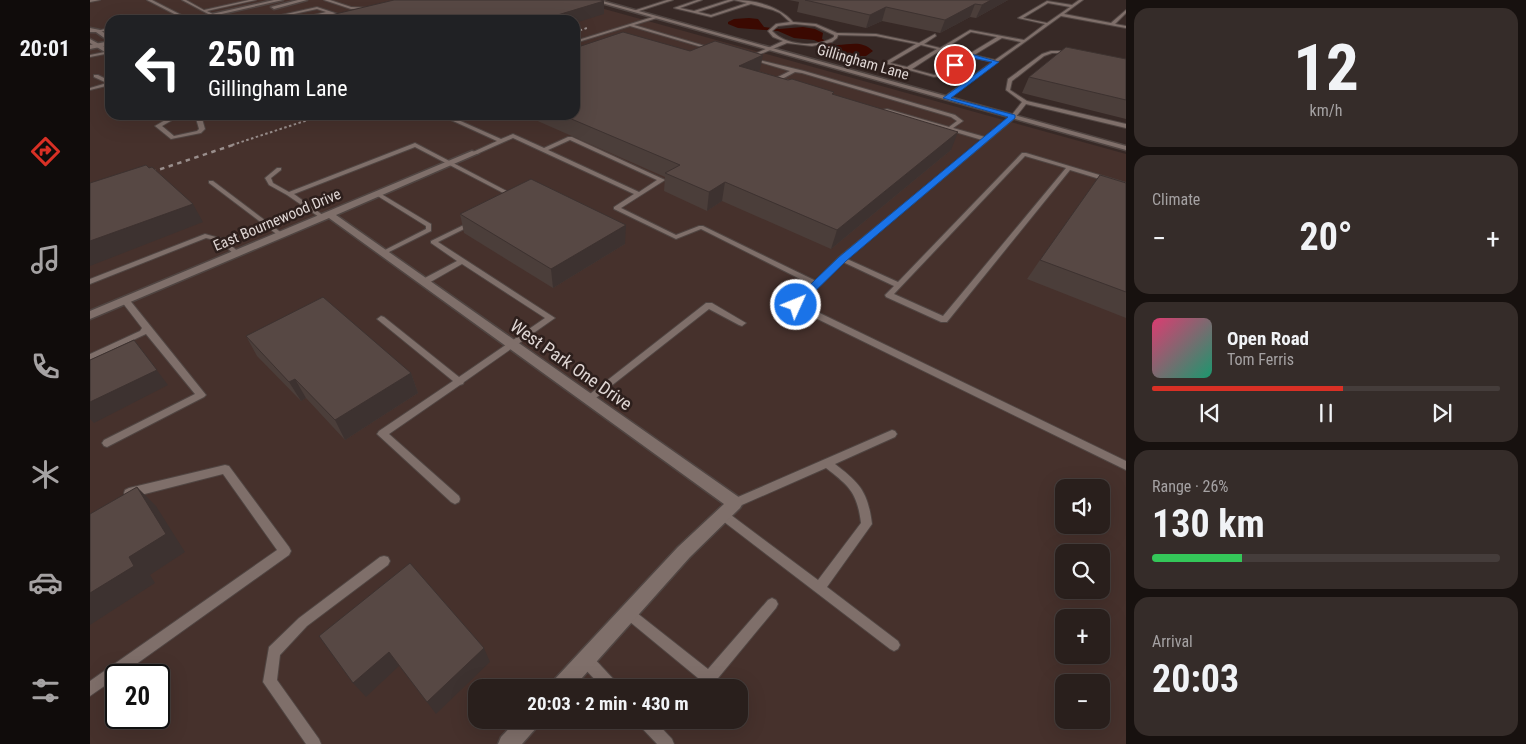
<!DOCTYPE html>
<html lang="en">
<head>
<meta charset="utf-8">
<style>
	body { margin:0; font-family:"Roboto Condensed",sans-serif; background:#352c29; color:#f1f3f6; height:100vh; display:flex; flex-direction:column; font-size:19px; white-space:nowrap }
	* { box-sizing:border-box; margin:0 }
	p { font-size:16px; color:#a5a2a3 }
	.icon { flex:none; width:28px; height:28px; fill:none; stroke:currentColor; stroke-width:2; stroke-linecap:round; stroke-linejoin:round }
	.map { position:relative; flex:1; overflow:hidden }
	.side { display:flex; flex-direction:column; gap:8px; padding:8px; background:#17110f; width:400px }
	.side>* { flex:none }
	.guide { position:absolute; left:15px; top:15px; width:475px; height:105px; border-radius:15px; box-shadow:0 5px 20px #0002,0 0 0 1px #453d3b; background:#202124; color:#fff; overflow:hidden }
	.buttons { position:absolute; left:965px; top:479px; display:grid; gap:10px }
	.buttons a { display:grid; place-items:center; width:55px; height:55px; border-radius:10px; background:#291f1c; box-shadow:0 5px 20px #0002,0 0 0 1px #453d3b; font-size:25px }
	.speed { position:absolute; left:15px; top:664px; display:flex; gap:10px; font-size:25px; font-weight:700; text-align:center }
	.speed>* { display:grid; place-content:center; width:65px; height:65px; border-radius:50%; background:#291f1c; box-shadow:0 5px 20px #0002,0 0 0 1px #453d3b; line-height:1 }
	.speed .limit { border:2px solid #111; border-radius:8px; background:#fff; color:#111 }
	.pin { position:absolute; display:grid; place-items:center; width:42px; height:42px; color:#fff; margin:-21px; border:2px solid #fff; border-radius:50%; box-shadow:0 1px 5px #0007 }
	.me { position:absolute; width:55px; margin:-28px; rotate:46deg; stroke-linejoin:round; filter:drop-shadow(0 0 4px #0008) }
	.turn { display:flex; align-items:center; gap:18px; height:105px; padding:0 20px; font-size:22px }
	.turn .icon { width:65px; height:65px; stroke-width:2.5 }
	.turn b { display:block; font-size:35px; line-height:42px }
	.big { font-size:38px; font-weight:700; line-height:1.1 }
	.side .tile { flex:1; display:flex; flex-direction:column; justify-content:center; gap:8px; min-width:0; padding:0 18px; border-radius:15px; background:#352c29 }
	.side .dial { align-items:center; gap:0 }
	.dial b { font-size:65px; line-height:1 }
	.song { display:flex; align-items:center; gap:15px }
	.cover { width:60px; height:60px; border-radius:8px; background:linear-gradient(135deg,hsl(340 70% 55%),hsl(160 70% 35%)) }
	.played { height:5px; border-radius:2px; background:linear-gradient(90deg,#d93025 55%,#453d3b 55%) }
	.keys { display:flex; justify-content:space-around; direction:ltr }
	.heat { display:flex; justify-content:space-between; align-items:center; font-size:28px; direction:ltr }
	.charge { height:8px; border-radius:4px; background:linear-gradient(90deg,#34c759 26%,#453d3b 0) }
	.trip { position:absolute; left:378px; top:679px; width:280px; height:50px; border-radius:15px; background:#291f1c; box-shadow:0 5px 20px #0002,0 0 0 1px #453d3b; font-weight:700; line-height:50px; text-align:center }
	main { display:flex; flex:1; min-height:0 }
	.tab-bar { display:flex; flex-direction:column; width:90px; justify-content:space-around; align-items:center; background:#100c0b; color:#a5a2a3 }
	.tab-bar .icon { width:35px; height:35px }
	.tab-bar .selected { color:#d93025 }
	.tab-bar b { font-size:22px; color:#f1f3f6 }
	.map>svg:first-child { display:block }
	.built { fill:#46312c; fill-rule:evenodd }
	.water { fill:#3b0901 }
	.lines { fill:none; stroke-linecap:round; stroke-linejoin:round }
	.service-casing { stroke:#504542; stroke-width:2 }
	.minor-casing { stroke:#504542; stroke-width:3 }
	.tertiary-casing { stroke:#504542; stroke-width:3 }
	.service { fill:#7f6f6a; fill-rule:evenodd }
	.minor { fill:#7f6f6a; fill-rule:evenodd }
	.tertiary { fill:#7f6f6a; fill-rule:evenodd }
	.rail-far1 { stroke:#998e8c; stroke-width:2; stroke-dasharray:2.5 2.5; stroke-linecap:butt }
	.rail { stroke:#998e8c; stroke-width:2.5; stroke-dasharray:4.5 4.5; stroke-linecap:butt }
	.wall { fill:#4b3e3a }
	.shaded-wall { fill:#3d3230 }
	.building { fill:#574844; stroke:#3d3230 }
	.route { fill:#1a73e8; stroke:#114b97 }
	.labels { text-anchor:middle; stroke-width:5; stroke-linejoin:round; paint-order:stroke }
	.far-street-label { font-size:15px; fill:#dfd6d4; stroke:#2d1f1c }
	.street-label { font-size:18px; fill:#dfd6d4; stroke:#2d1f1c }
</style>
</head>
<body>
<main>
<nav class="tab-bar">
<b>20:01</b>
<svg class="icon selected" aria-label="directions" viewBox="0 0 24 24"><path d="M12 3l9 9-9 9-9-9zM9 14v-3h6M13 9l2 2-2 2"/></svg>
<svg class="icon" aria-label="music" viewBox="0 0 24 24"><path d="M9 18V5l10-2v13"/><circle cx="6" cy="18" r="3"/><circle cx="16" cy="16" r="3"/></svg>
<svg class="icon" aria-label="phone" viewBox="0 0 24 24"><path d="M5 4h4l2 5-3 2q2 4 5 5l2-3 5 2v4C11 20 4 13 5 4z"/></svg>
<svg class="icon" aria-label="climate" viewBox="0 0 24 24"><path d="M12 3v18M4 7l16 10M4 17L20 7"/></svg>
<svg class="icon" aria-label="car" viewBox="0 0 24 24"><path d="M5 17H2v-5l4-1 3-4h7l3 4 3 1v5h-3M9 17h6M6 11h13"/><circle cx="7" cy="17" r="2"/><circle cx="17" cy="17" r="2"/></svg>
<svg class="icon" aria-label="filters" viewBox="0 0 24 24"><path d="M4 7h16M4 17h16"/><circle cx="9" cy="7" r="2"/><circle cx="15" cy="17" r="2"/></svg>
</nav>
<div class="map">
<svg width="1036" height="744" viewBox="0 0 1036 744">
	<rect width="100%" height="100%" fill="#372926"/>
	<path class="built" d="M 0,0 L 482,0 L 1036,154 L 1036,744 L 0,744 ZM 20,20 L 485,20 L 485,115 L 20,115 ZM 974,488 L 1011,488 L 1011,525 L 974,525 ZM 974,552 L 1011,552 L 1011,590 L 974,590 ZM 974,618 L 1011,618 L 1011,655 L 974,655 ZM 26,675 L 69,675 L 69,718 L 26,718 ZM 974,682 L 1011,682 L 1011,720 L 974,720 ZM 386,688 L 649,688 L 649,720 L 386,720 Z"/>
	<path class="water" d="M 659,18 L 668,19 L 674,27 L 689,29 L 713,27 L 725,29 L 733,33 L 732,39 C 736,41 742,45 747,45 C 761,45 771,40 783,51 L 776,56 L 752,56 L 741,53 L 737,46 L 724,40 L 704,38 L 688,31 L 648,28 L 638,24 L 638,22 L 644,19 Z"/>
	<g class="lines">
		<g class="service-casing">
			<g id="service">
				<path d="M 0,0 L 10,0 L 0,2 Z"/>
				<path d="M 57,0 L 62,0 L 101,20 L 96,20 Z"/>
				<path d="M 92,0 L 96,0 L 114,10 L 159,0 L 166,0 L 117,11 L 123,14 L 122,16 Z"/>
				<path d="M 234,0 L 240,0 L 261,7 L 282,8 L 261,9 Z"/>
				<path d="M 577,0 L 583,0 L 546,12 L 543,11 Z"/>
				<path d="M 607,0 L 612,0 L 590,8 L 604,11 L 638,0 L 644,0 L 608,12 L 621,15 L 657,3 L 644,0 C 665,0 689,6 703,22 L 726,24 L 747,33 L 786,34 L 829,43 L 845,34 L 846,36 L 834,44 L 850,48 L 880,30 L 934,40 L 955,24 L 928,18 L 957,1 L 982,5 L 989,0 L 993,0 L 974,14 L 1021,23 L 1036,10 L 1036,13 L 1025,24 L 1036,26 L 1036,28 L 971,16 L 856,99 L 854,99 L 854,97 L 902,62 L 881,57 L 851,76 L 844,77 L 794,63 L 826,44 L 786,36 L 748,35 L 747,38 L 742,42 L 722,46 L 697,43 L 661,58 L 714,71 L 865,115 L 873,121 L 863,128 L 895,137 L 921,116 L 932,102 L 916,90 L 918,79 L 952,54 L 961,51 L 982,51 L 981,53 L 962,53 L 954,56 L 922,81 L 920,90 L 937,101 L 1036,124 L 1036,128 L 936,104 L 925,118 L 757,259 L 808,282 L 932,153 L 936,153 L 1036,183 L 1036,187 L 980,170 L 857,322 L 851,322 L 796,297 L 795,295 L 804,286 L 753,262 L 711,304 L 1036,461 L 1036,470 L 703,307 L 702,305 L 703,303 L 722,285 L 611,229 L 586,239 L 524,209 L 524,207 L 544,194 L 423,138 L 387,154 L 383,154 L 383,152 L 407,141 L 350,115 L 357,115 L 411,139 L 423,134 L 454,148 L 478,137 L 482,137 L 575,180 L 531,208 L 586,235 L 609,226 L 613,226 L 726,281 L 749,257 L 892,140 L 792,110 L 797,109 L 859,127 L 867,121 L 861,117 L 712,73 L 705,72 L 692,79 L 698,80 L 698,82 L 686,80 L 686,78 L 700,71 L 656,58 L 693,41 L 683,37 L 678,31 L 686,24 L 700,22 L 690,13 L 683,10 L 661,4 L 621,17 L 584,8 ZM 958,3 L 980,7 L 957,23 L 933,18 ZM 705,24 L 725,26 L 744,35 L 744,37 C 727,48 696,46 682,31 L 688,26 ZM 881,32 L 907,37 L 879,54 L 854,49 ZM 912,38 L 931,42 L 905,60 L 884,55 ZM 831,45 L 847,49 L 817,67 L 800,63 ZM 851,50 L 876,56 L 848,74 L 844,75 L 822,69 ZM 480,140 L 567,180 L 549,192 L 458,150 ZM 935,156 L 976,168 L 853,316 L 804,294 Z"/>
				<path d="M 227,7 L 254,16 L 244,20 L 238,20 L 248,16 C 233,11 220,20 204,20 L 236,12 L 227,9 L 176,20 L 169,20 Z"/>
				<path d="M 566,16 L 567,18 L 544,25 L 625,49 L 622,50 L 540,26 L 485,43 L 485,41 Z"/>
				<path d="M 129,18 L 134,20 L 128,20 Z"/>
				<path d="M 20,28 L 20,30 L 8,32 L 6,31 Z"/>
				<path d="M 20,51 L 20,53 L 0,57 L 0,55 Z"/>
				<path d="M 4,75 L 8,75 L 20,81 L 20,85 L 0,90 L 0,88 L 17,83 L 4,77 Z"/>
				<path d="M 84,115 L 91,115 L 72,126 L 84,136 L 107,131 L 109,129 L 105,115 L 111,115 L 115,129 L 111,133 L 81,139 L 65,126 Z"/>
				<path d="M 325,143 L 428,197 L 423,198 L 325,147 L 204,194 L 234,216 L 234,218 L 232,219 L 197,195 L 179,185 L 175,178 L 187,168 L 191,168 L 191,170 L 181,178 L 183,183 L 199,192 Z"/>
				<path d="M 119,181 L 123,181 L 193,234 L 193,236 L 189,236 L 119,183 Z"/>
				<path d="M 288,192 L 341,224 L 341,231 L 295,254 L 291,254 L 291,252 L 336,229 L 336,226 L 286,195 L 286,193 Z"/>
				<path d="M 382,221 L 385,223 L 384,224 L 348,242 L 465,318 L 374,382 L 373,384 L 370,385 L 299,434 L 369,496 L 370,499 L 369,502 L 365,504 L 361,502 L 287,434 L 289,431 L 363,381 L 287,319 L 291,316 L 294,317 L 369,377 L 455,318 L 372,264 L 337,284 L 331,284 L 331,280 L 367,261 L 341,243 L 341,241 Z"/>
				<path d="M 115,234 L 133,239 L 150,253 L 146,255 L 144,254 L 129,241 L 116,238 L 0,284 L 0,279 Z"/>
				<path d="M 32,298 L 38,298 L 116,395 L 114,397 L 17,447 L 14,446 L 12,443 L 14,440 L 105,394 L 56,334 L 0,360 L 0,354 L 50,331 L 52,328 L 32,302 L 31,300 Z"/>
				<path d="M 616,303 L 622,303 L 656,323 L 652,326 L 649,325 L 619,309 L 502,401 L 496,401 L 494,399 L 496,397 Z"/>
				<path d="M 802,430 L 805,431 L 807,434 L 805,437 L 745,464 C 770,483 778,492 782,524 L 737,587 L 808,641 L 810,645 L 808,649 L 804,651 L 800,649 L 629,518 L 628,515 L 629,512 L 633,510 L 637,512 L 728,580 L 771,523 C 767,492 759,486 736,468 L 645,508 L 641,506 L 640,503 L 641,500 Z"/>
				<path d="M 135,465 L 139,466 L 199,547 L 201,551 L 199,555 L 31,675 L 26,675 L 26,678 L 0,696 L 0,681 L 187,550 L 133,474 L 39,498 L 35,496 L 34,493 L 35,490 L 39,488 Z"/>
				<path d="M 294,556 L 298,557 L 300,561 L 298,565 L 217,626 L 190,655 L 187,680 L 229,739 L 231,744 L 216,744 L 173,682 L 179,647 L 209,618 L 290,557 Z"/>
				<path d="M 682,598 L 686,600 L 688,604 L 686,608 L 624,683 L 619,685 L 614,683 L 534,617 L 532,613 L 534,609 L 538,607 L 542,609 L 618,669 L 678,600 Z"/>
				<path d="M 496,654 L 501,655 L 527,683 L 528,688 L 513,688 L 491,665 L 490,660 L 491,655 Z"/>
				<path d="M 547,720 L 564,720 L 582,739 L 584,744 L 567,744 L 549,725 Z"/>
			</g>
		</g>
		<g class="minor-casing">
			<g id="minor">
				<path d="M 0,28 L 10,30 L 20,37 L 20,42 L 6,32 L 0,32 Z"/>
				<path d="M 0,39 L 20,50 L 20,55 L 0,43 Z"/>
				<path d="M 382,151 L 389,153 L 246,215 L 650,498 L 653,503 L 650,508 L 600,557 L 483,688 L 461,688 L 463,681 L 588,547 L 634,504 L 239,218 L 0,319 L 0,311 Z"/>
				<path d="M 427,720 L 450,720 L 447,727 L 432,744 L 408,744 L 411,737 Z"/>
			</g>
		</g>
		<g class="tertiary-casing">
			<g id="tertiary">
				<path d="M 184,0 L 193,0 L 105,20 L 95,20 Z"/>
				<path d="M 208,0 L 217,0 L 184,9 L 181,7 Z"/>
				<path d="M 501,0 L 509,0 L 1036,146 L 1036,150 Z"/>
				<path d="M 20,41 L 20,45 L 0,49 L 0,45 Z"/>
			</g>
		</g>
		<use href="#service" class="service"/>
		<use href="#minor" class="minor"/>
		<use href="#tertiary" class="tertiary"/>
		<g class="rail-far1">
			<path d="M 485,32 L 497,28"/>
			<path d="M 142,145 L 233,115"/>
		</g>
		<path class="rail" d="M 53,175 L 146,144"/>
	</g>
	<g class="wall">
		<path d="M 699,0 L 918,0 L 886,18 L 880,17 L 850,33 L 792,21 L 776,28 L 707,12 L 709,2 Z"/>
		<path d="M 600,51 L 670,70 L 668,71 L 744,94 L 861,150 L 741,249 L 632,201 L 617,211 L 574,191 L 575,177 L 434,115 L 485,115 Z"/>
		<path d="M 1036,59 L 1036,119 L 932,93 L 939,77 Z"/>
		<path d="M 1036,183 L 1036,318 L 937,279 L 950,260 Z"/>
		<path d="M 370,214 L 535,244 L 463,288 L 374,233 Z"/>
		<path d="M 156,336 L 321,373 L 328,393 L 255,440 L 216,398 L 211,401 L 167,356 Z"/>
	</g>
	<g class="shaded-wall">
		<path d="M 901,0 L 918,0 L 886,18 L 892,5 Z"/>
		<path d="M 514,1 L 514,14 L 485,23 L 485,20 L 451,20 Z"/>
		<path d="M 885,4 L 880,17 L 850,33 L 855,20 Z"/>
		<path d="M 796,7 L 792,21 L 776,28 L 780,15 Z"/>
		<path d="M 673,55 L 670,70 L 647,81 L 649,66 Z"/>
		<path d="M 868,132 L 861,150 L 741,249 L 747,230 Z"/>
		<path d="M 635,182 L 632,201 L 617,211 L 619,192 Z"/>
		<path d="M 103,204 L 113,222 L 0,266 L 0,241 Z"/>
		<path d="M 536,225 L 535,244 L 463,288 L 461,269 Z"/>
		<path d="M 44,340 L 78,385 L 4,423 L 0,419 L 0,402 Z"/>
		<path d="M 321,373 L 328,393 L 255,440 L 245,420 Z"/>
		<path d="M 205,379 L 216,398 L 211,401 L 199,382 Z"/>
		<path d="M 47,487 L 66,506 L 95,552 L 60,575 L 65,583 L 0,625 L 0,593 Z"/>
		<path d="M 394,648 L 400,662 L 346,714 L 337,702 Z"/>
		<path d="M 299,652 L 309,666 L 276,697 L 263,683 Z"/>
	</g>
	<g class="building">
		<path d="M 304,0 L 510,0 L 514,1 L 451,20 L 220,20 Z"/>
		<path d="M 715,0 L 901,0 L 892,5 L 885,4 L 855,20 L 796,7 L 780,15 Z"/>
		<path d="M 107,17 L 114,20 L 92,20 Z"/>
		<path d="M 533,32 L 600,51 L 625,41 L 673,55 L 649,66 L 698,80 L 702,79 L 744,92 L 742,94 L 868,132 L 747,230 L 635,182 L 619,192 L 575,173 L 590,165 L 472,115 L 485,115 L 485,48 Z"/>
		<path d="M 976,47 L 1036,59 L 1036,100 L 939,77 Z"/>
		<path d="M 56,165 L 59,168 L 62,167 L 103,204 L 0,241 L 0,183 Z"/>
		<path d="M 1010,175 L 1036,183 L 1036,292 L 950,260 Z"/>
		<path d="M 441,179 L 536,225 L 461,269 L 370,214 Z"/>
		<path d="M 233,297 L 321,373 L 245,420 L 205,379 L 199,382 L 156,336 Z"/>
		<path d="M 44,340 L 67,370 L 0,402 L 0,360 Z"/>
		<path d="M 47,487 L 76,534 L 39,557 L 44,566 L 0,593 L 0,514 Z"/>
		<path d="M 320,563 L 394,648 L 337,702 L 299,652 L 263,683 L 229,636 Z"/>
	</g>
	<path class="route" d="M 881,54 L 909,62 L 861,98 L 925,115 L 925,118 L 756,261 L 709,307 L 702,307 L 702,302 L 749,257 L 918,117 L 853,98 L 902,62 L 882,58 L 867,67 L 862,65 Z"/>
	<g class="labels">
		<g class="far-street-label">
			<text transform="translate(773 62) rotate(16)" y="5">Gillingham Lane</text>
			<text transform="translate(187 220) rotate(-23)" y="5">East Bournewood Drive</text>
		</g>
		<g class="street-label">
			<text transform="translate(481 365) rotate(35)" y="6">West Park One Drive</text>
		</g>
	</g>
</svg>
<div class="buttons">
<a><svg class="icon" aria-label="sound" viewBox="0 0 24 24"><path d="M4 9h4l5-4v14l-5-4H4zM17 9q2 3 0 6"/></svg></a>
<a><svg class="icon" aria-label="search" viewBox="0 0 24 24"><circle cx="10" cy="10" r="6"/><path d="M15 15l6 6"/></svg></a>
<a>+</a>
<a>−</a>
</div>
<div class="speed"><div class="limit">20</div></div>
<div class="pin" style="left:865px;top:65px;background:#d93025"><svg class="icon" aria-label="arrive" viewBox="0 0 24 24"><path d="M6 21V4h12l-3 4 3 4H6"/></svg></div>
<svg class="me" style="left:706px;top:305px" viewBox="-20 -20 40 40"><circle r="17" fill="#1a73e8" stroke="#fff" stroke-width="3"/><path d="M0-11L8 9 0 5-8 9z" fill="#fff"/></svg>
<div class="trip">20:03 · 2 min · 430 m</div>
<div class="guide">
<div class="turn"><svg class="icon" aria-label="left" viewBox="0 0 24 24"><path d="M17 20v-9H6M10 6l-5 5 5 5"/></svg><div><b>250 m</b>Gillingham Lane</div></div>
</div>
</div>
<section class="side">
<div class="tile dial"><b>12</b><p>km/h</p></div>
<div class="tile"><p>Climate</p>
<div class="heat"><a>−</a><b class="big">20°</b><a>+</a></div>
</div>
<div class="tile">
<div class="song"><i class="cover"></i><div><b>Open Road</b><p>Tom Ferris</p></div></div>
<div class="played"></div>
<div class="keys"><svg class="icon" aria-label="previous" viewBox="0 0 24 24"><path d="M18 5L8 12l10 7zM5 5v14"/></svg><svg class="icon" aria-label="pause" viewBox="0 0 24 24"><path d="M8 5v14M16 5v14"/></svg><svg class="icon" aria-label="next" viewBox="0 0 24 24"><path d="M6 5l10 7-10 7zM19 5v14"/></svg></div>
</div>
<div class="tile"><p>Range · 26%</p><b class="big">130 km</b><div class="charge"></div></div>
<div class="tile"><p>Arrival</p><b class="big">20:03</b></div>
</section>
</main>
</body>
</html>
